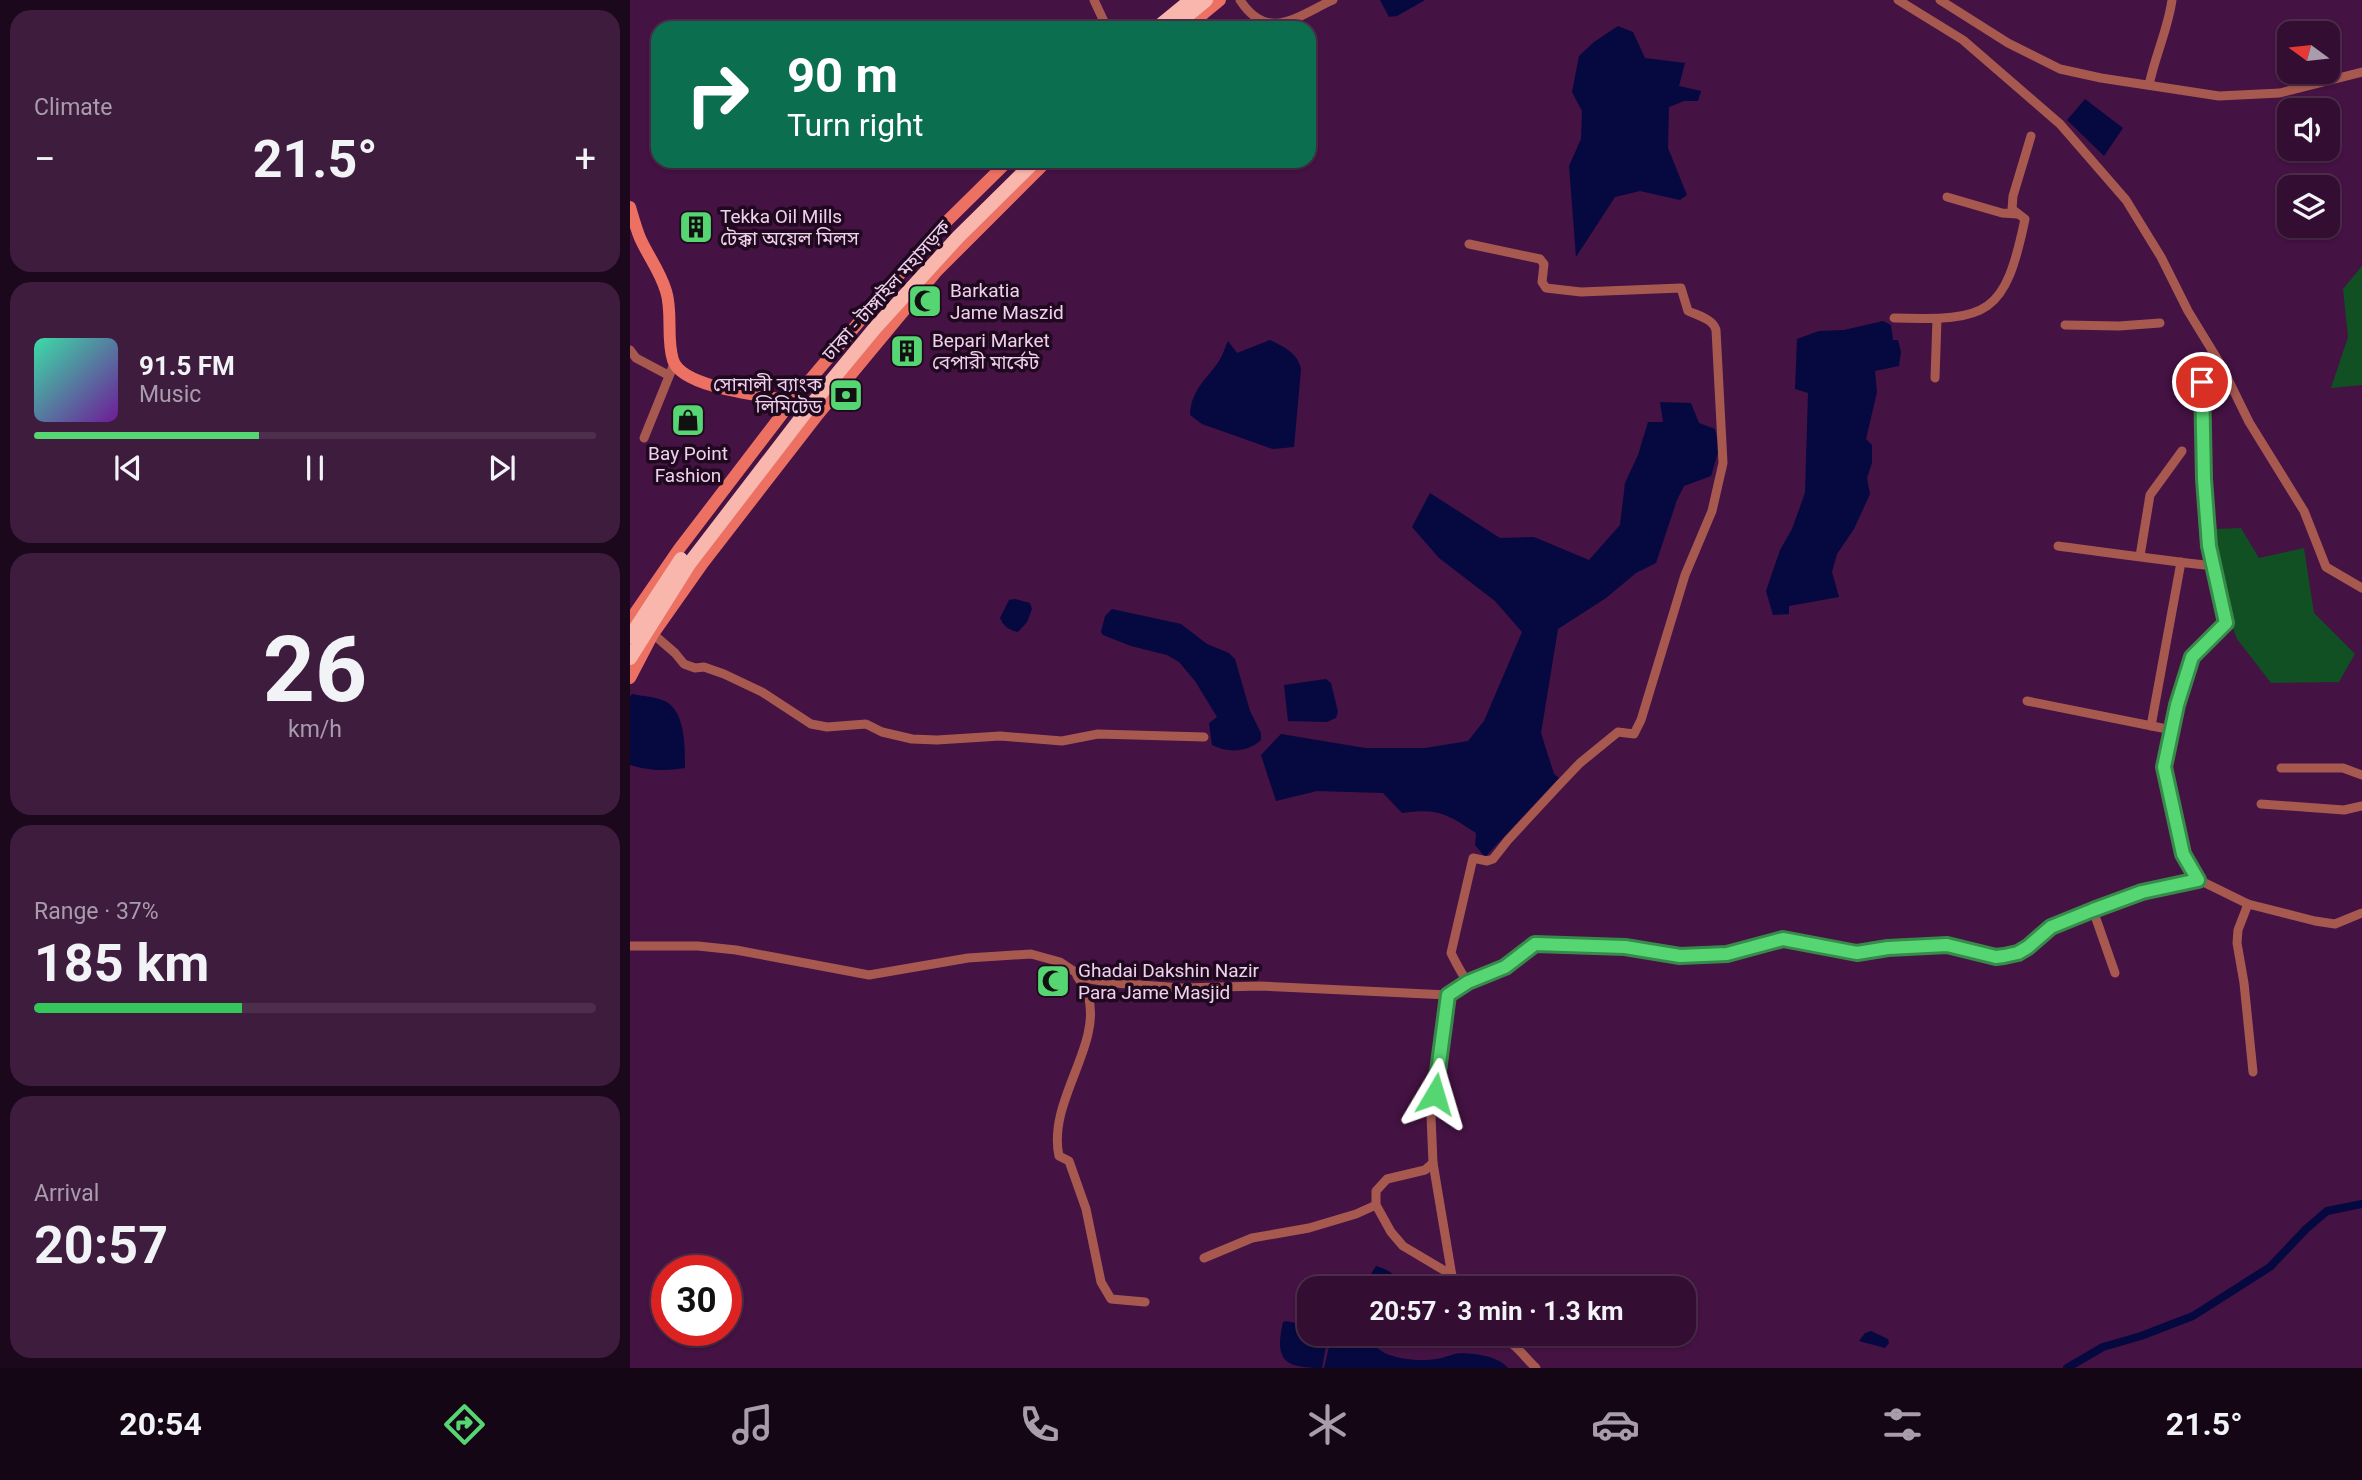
<!DOCTYPE html>
<html lang="en">
<head>
<meta charset="utf-8">
<style>
	body { margin:0; font-family:Roboto,"Noto Sans Bengali",sans-serif; background:#3e1c3e; color:#f1f3f6; height:100vh; display:flex; flex-direction:column; font-size:26px; white-space:nowrap }
	* { box-sizing:border-box; margin:0 }
	p { font-size:23px; color:#a99cac }
	.icon { flex:none; width:38px; height:38px; fill:none; stroke:currentColor; stroke-width:2; stroke-linecap:round; stroke-linejoin:round }
	.map { position:relative; flex:1; overflow:hidden }
	.side { display:flex; flex-direction:column; gap:10px; padding:10px; background:#1c081c; width:630px }
	.side>* { flex:none }
	.top-card { position:absolute; left:21px; top:21px; width:665px; height:147px; border-radius:21px; box-shadow:0 2px 5px #0004,0 0 0 2px #4e2e4d; background:#0b6e4f; color:#fff; overflow:hidden }
	.needle { width:46px; rotate:285deg }
	.buttons { position:absolute; left:1647px; top:21px; display:grid; gap:14px }
	.buttons a { display:grid; place-items:center; width:63px; height:63px; border-radius:14px; background:#330e32; box-shadow:0 2px 5px #0004,0 0 0 2px #4e2e4d; font-size:35px }
	.speed { position:absolute; left:21px; top:1255px; display:flex; gap:14px; font-size:35px; font-weight:700; text-align:center }
	.speed>* { display:grid; place-content:center; width:91px; height:91px; border-radius:50%; background:#330e32; box-shadow:0 2px 5px #0004,0 0 0 2px #4e2e4d; line-height:1 }
	.speed .limit { border:10px solid #d22; background:#fff; color:#111 }
	.pin { position:absolute; display:grid; place-items:center; width:60px; height:60px; color:#fff; margin:-30px; border:4px solid #fff; border-radius:50%; box-shadow:0 2px 7px #0007 }
	.me { position:absolute; width:77px; margin:-38px; rotate:7deg; stroke-linejoin:round; filter:drop-shadow(0 0 5px #0008) }
	.turn { display:flex; align-items:center; gap:24px; height:147px; padding:0 21px; font-size:32px }
	.turn .icon { width:91px; height:91px; stroke-width:2.5 }
	.turn b { display:block; font-size:49px; line-height:60px }
	.big { font-size:52px; font-weight:700; line-height:1.1 }
	.side .widget { flex:1; display:flex; flex-direction:column; justify-content:center; gap:10px; min-width:0; padding:0 24px; border-radius:21px; background:#3e1c3e }
	.side .dial { align-items:center; gap:0 }
	.dial b { font-size:91px; line-height:1 }
	.song { display:flex; align-items:center; gap:21px }
	.cover { width:84px; height:84px; border-radius:10px; background:linear-gradient(135deg,hsl(160 70% 55%),hsl(280 70% 35%)) }
	.played { height:7px; border-radius:4px; background:linear-gradient(90deg,#55d672 40%,#4e2e4d 40%) }
	.keys { display:flex; justify-content:space-around; direction:ltr }
	.heat { display:flex; justify-content:space-between; align-items:center; font-size:38px; direction:ltr }
	.charge { height:10px; border-radius:5px; background:linear-gradient(90deg,#34c759 37%,#4e2e4d 0) }
	.trip { position:absolute; left:667px; top:1276px; width:399px; height:70px; border-radius:21px; background:#330e32; box-shadow:0 2px 5px #0004,0 0 0 2px #4e2e4d; font-weight:700; line-height:70px; text-align:center }
	.menu { display:flex; height:112px; justify-content:space-around; align-items:center; background:#140614; color:#a99cac }
	.menu .icon { width:49px; height:49px }
	.menu .selected { color:#55d672 }
	.menu b { font-size:32px; color:#f1f3f6 }
	main { display:flex; flex:1; min-height:0 }
	.map>svg:first-child { display:block }
	.green { fill:#105022 }
	.water { fill:#050940 }
	.lines { fill:none; stroke-linecap:round; stroke-linejoin:round }
	.canal { stroke:#050940; stroke-width:8 }
	.minor { stroke:#a75950; stroke-width:9 }
	.secondary { stroke:#ec7163; stroke-width:12 }
	.trunk { stroke:#f9b6ac; stroke-width:14 }
	.route-casing { stroke:#378b4a; stroke-width:18 }
	.route { stroke:#55d672; stroke-width:12 }
	.labels { text-anchor:middle; stroke-width:7; stroke-linejoin:round; paint-order:stroke }
	.poi-label { font-size:19px; fill:#f0d1ed; stroke:#1f091e; text-anchor:start }
	.street-label { font-size:19px; fill:#f0d1ed; stroke:#1f091e }
</style>
</head>
<body>
<main>
<section class="side">
<div class="widget"><p>Climate</p>
<div class="heat"><a>−</a><b class="big">21.5°</b><a>+</a></div>
</div>
<div class="widget">
<div class="song"><i class="cover"></i><div><b>91.5 FM</b><p>Music</p></div></div>
<div class="played"></div>
<div class="keys"><svg class="icon" aria-label="previous" viewBox="0 0 24 24"><path d="M18 5L8 12l10 7zM5 5v14"/></svg><svg class="icon" aria-label="pause" viewBox="0 0 24 24"><path d="M8 5v14M16 5v14"/></svg><svg class="icon" aria-label="next" viewBox="0 0 24 24"><path d="M6 5l10 7-10 7zM19 5v14"/></svg></div>
</div>
<div class="widget dial"><b>26</b><p>km/h</p></div>
<div class="widget"><p>Range · 37%</p><b class="big">185 km</b><div class="charge"></div></div>
<div class="widget"><p>Arrival</p><b class="big">20:57</b></div>
</section>
<div class="map">
<svg width="1732" height="1368" viewBox="0 0 1732 1368">
	<rect width="100%" height="100%" fill="#441243"/>
	<g class="green">
		<path d="M 1732,266 L 1732,385 L 1701,388 L 1718,337 L 1713,289 Z"/>
		<path d="M 1611,528 L 1629,558 L 1674,548 L 1684,613 L 1725,654 L 1709,682 L 1641,683 L 1607,639 L 1602,626 L 1584,529 Z"/>
	</g>
	<g class="water">
		<path d="M 750,0 L 795,0 L 767,16 L 759,17 Z"/>
		<path d="M 988,26 L 1003,32 L 1015,58 L 1055,63 L 1049,86 L 1071,91 L 1068,101 L 1054,101 L 1039,107 L 1038,148 L 1057,195 L 1050,200 L 1010,191 L 985,197 L 946,257 L 939,166 L 951,139 L 952,111 L 942,92 L 949,56 L 964,42 Z"/>
		<path d="M 1455,99 L 1493,128 L 1474,156 L 1437,120 Z"/>
		<path d="M 1253,321 L 1261,325 L 1263,340 L 1268,340 L 1271,352 L 1269,366 L 1245,371 L 1247,392 L 1236,439 L 1242,445 L 1242,463 L 1237,478 L 1240,494 L 1224,529 L 1207,554 L 1202,572 L 1209,597 L 1159,606 L 1159,614 L 1143,615 L 1136,591 L 1150,550 L 1162,529 L 1175,493 L 1178,393 L 1165,389 L 1167,339 L 1189,331 L 1214,330 Z"/>
		<path d="M 640,340 C 654,347 668,353 671,369 L 664,447 L 643,449 L 572,424 L 560,415 C 561,390 576,380 589,361 C 593,355 595,347 598,341 L 607,353 Z"/>
		<path d="M 1030,402 L 1061,403 L 1069,423 L 1085,429 L 1089,449 L 1081,476 L 1054,486 L 1047,500 L 1026,563 L 1006,573 L 976,598 L 928,629 L 911,733 L 924,774 L 929,778 L 855,857 L 845,845 L 846,833 C 817,814 808,808 772,813 L 753,793 L 687,791 L 646,801 L 631,755 L 651,734 L 735,748 L 795,748 L 838,741 L 854,721 L 892,632 L 865,601 L 809,558 L 782,527 L 800,493 L 870,538 L 904,537 L 959,560 L 990,525 L 995,483 L 1008,455 L 1018,422 L 1033,422 Z"/>
		<path d="M 385,599 L 400,603 L 402,609 L 397,622 L 388,632 C 379,630 374,627 370,618 L 379,600 Z"/>
		<path d="M 482,609 L 551,624 L 577,644 L 599,653 L 605,659 L 620,711 L 631,733 L 631,740 C 617,753 597,753 582,745 L 579,723 L 587,717 L 565,681 L 549,662 L 537,655 L 501,646 L 473,635 L 471,632 L 475,616 Z"/>
		<path d="M 696,679 L 701,683 L 708,712 L 706,718 L 697,722 L 658,721 L 654,685 Z"/>
		<path d="M 2,694 C 12,696 26,697 35,701 C 56,712 55,748 55,768 C 36,771 19,771 0,765 L 0,697 Z"/>
		<path d="M 746,1266 C 757,1269 770,1276 771,1288 L 732,1288 Z"/>
		<path d="M 656,1321 L 679,1326 L 679,1334 L 698,1334 L 692,1368 C 655,1368 644,1361 653,1322 Z"/>
		<path d="M 1241,1331 L 1258,1339 L 1259,1343 L 1255,1348 L 1229,1341 L 1235,1333 Z"/>
		<path d="M 702,1334 L 743,1334 C 739,1359 788,1362 806,1359 C 815,1358 823,1353 832,1353 C 848,1354 868,1356 878,1368 L 694,1368 Z"/>
	</g>
	<g class="lines">
		<path class="canal" d="M 1437,1368 L 1473,1347 L 1511,1336 L 1563,1316 L 1640,1267 L 1676,1229 L 1697,1211 L 1732,1204"/>
		<g class="minor">
			<path d="M 464,0 L 477,28"/>
			<path d="M 610,0 C 638,43 667,16 703,0"/>
			<path d="M 1268,0 L 1333,40 L 1430,124 L 1496,200 L 1531,257 L 1558,311 L 1591,365 L 1619,422 L 1674,511 L 1696,567 L 1732,588"/>
			<path d="M 1310,0 L 1378,43 L 1430,69 L 1471,78 L 1589,96 L 1650,93 L 1732,72"/>
			<path d="M 1519,85 C 1525,56 1538,29 1542,0"/>
			<path d="M 1317,197 L 1372,213 L 1387,214"/>
			<path d="M 1264,318 C 1359,321 1375,315 1395,219 L 1382,209 L 1383,196 L 1401,136"/>
			<path d="M 1435,325 L 1489,326 L 1530,323"/>
			<path d="M 0,350 L 6,358 L 38,375"/>
			<path d="M 1305,378 L 1307,319"/>
			<path d="M 1572,382 L 1574,479 L 1579,546 L 1596,623 L 1562,657 L 1547,705 L 1533,767 L 1553,854 L 1565,878 L 1618,904 L 1685,921 L 1705,924 L 1732,913"/>
			<path d="M 14,438 L 44,364"/>
			<path d="M 1428,546 C 1480,553 1531,560 1583,566"/>
			<path d="M 1510,556 L 1520,495 L 1552,451"/>
			<path d="M 23,634 L 45,653 L 54,664 L 65,668 L 74,667 L 94,674 L 132,692 L 181,724 L 197,727 L 236,724 L 252,732 L 282,739 L 307,740 L 370,736 L 432,741 L 468,734 L 574,737"/>
			<path d="M 1397,701 L 1542,730"/>
			<path d="M 1521,726 L 1551,562"/>
			<path d="M 1651,768 L 1713,768 L 1732,775"/>
			<path d="M 1631,804 L 1714,810 L 1732,806"/>
			<path d="M 1618,904 L 1608,930 L 1607,943 L 1614,983 L 1623,1072"/>
			<path d="M 1463,910 L 1485,973"/>
			<path d="M 0,946 L 68,946 L 106,950 L 239,975 L 338,958 L 401,954 L 430,962 L 454,978 L 484,983 L 552,988 L 630,986 L 818,995 L 838,982 L 875,967 L 905,944 L 995,947 L 1050,956 L 1097,954 L 1153,939 L 1227,953 L 1258,949 L 1317,945 L 1366,957 L 1374,956 L 1388,953 L 1398,947 L 1421,927 L 1463,910 L 1512,892 L 1568,880"/>
			<path d="M 447,976 C 451,982 456,989 458,995 C 473,1045 417,1101 429,1156 L 439,1161 L 456,1209 L 471,1282 L 481,1299 L 515,1302"/>
			<path d="M 838,982 C 832,975 825,961 821,953 L 843,858 L 857,861 L 863,859 L 878,840 L 929,785 L 950,763 L 988,732 L 1004,734 L 1011,720 L 1055,575 L 1082,511 L 1093,463 L 1086,330 C 1083,319 1067,315 1058,311 L 1051,288 L 951,292 L 916,288 L 912,282 L 914,264 L 910,259 L 839,244"/>
			<path d="M 818,995 L 801,1116 L 803,1163 L 824,1288"/>
			<path d="M 803,1163 L 795,1170 L 757,1179 L 746,1191 L 746,1205 L 761,1232 L 773,1246 L 822,1275"/>
			<path d="M 574,1258 L 622,1238 L 679,1228 L 726,1214 L 746,1205"/>
			<path d="M 859,1334 C 890,1344 885,1348 906,1368"/>
		</g>
		<g class="secondary">
			<path d="M 556,28 L 590,0"/>
			<path d="M 0,207 C 3,217 6,228 10,238 C 18,256 30,271 36,291 C 43,313 36,338 43,360 C 51,388 135,396 162,401"/>
			<path d="M 0,620 L 49,549 L 162,401 L 302,236 L 378,161"/>
			<path d="M 0,678 L 23,634 L 73,563 L 186,417 L 307,271 L 417,161"/>
		</g>
		<g class="trunk">
			<path d="M 527,28 L 561,0"/>
			<path d="M 542,28 L 576,0"/>
			<path d="M 0,637 L 51,559"/>
			<path d="M 0,658 L 59,564 L 178,409 L 245,328 L 328,237 L 405,161"/>
		</g>
	</g>
	<g class="lines">
		<g class="route-casing">
			<path id="route" d="M 805,1094 L 818,995 L 838,982 L 875,967 L 905,944 L 995,947 L 1050,956 L 1097,954 L 1153,939 L 1227,953 L 1258,948 L 1317,945 L 1366,957 L 1374,956 L 1388,953 L 1398,947 L 1421,927 L 1463,910 L 1512,892 L 1568,880 L 1553,854 L 1534,767 L 1547,705 L 1562,657 L 1596,623 L 1579,546 L 1574,479 L 1572,382"/>
		</g>
		<use href="#route" class="route"/>
	</g>
	<defs>
		<g id="building-square" transform="scale(1.75)"><rect x="-9" y="-9" width="18" height="18" rx="4" fill="#55d672" stroke="#1f091e"/><path d="M-4-6H4V6H1V3H-1V6H-4ZM-2.5-4.3h1.7v1.8h-1.7ZM.8-4.3h1.7v1.8H.8ZM-2.5-1h1.7V.8h-1.7ZM.8-1h1.7V.8H.8Z" fill="#111"/></g>
		<g id="mosque-square" transform="scale(1.75)"><rect x="-9" y="-9" width="18" height="18" rx="4" fill="#55d672" stroke="#1f091e"/><path d="M3.5-4.9A6 6 0 1 0 3.5 4.9A5 5 0 1 1 3.5-4.9Z" fill="#111"/></g>
		<g id="bank-square" transform="scale(1.75)"><rect x="-9" y="-9" width="18" height="18" rx="4" fill="#55d672" stroke="#1f091e"/><path d="M-6-4H6V4H-6ZM0-2.3a2.3 2.3 0 1 0 0 4.6a2.3 2.3 0 1 0 0-4.6Z" fill="#111"/></g>
		<g id="shop-square" transform="scale(1.75)"><rect x="-9" y="-9" width="18" height="18" rx="4" fill="#55d672" stroke="#1f091e"/><path d="M-5-2.5h2.3a2.7 3.5 0 0 1 5.4 0H5L5.5 6h-11ZM-1.5-2.5h3a1.5 2.3 0 0 0-3 0Z" fill="#111"/></g>
	</defs>
	<g fill-rule="evenodd">
		<use href="#building-square" x="66" y="227"/>
		<use href="#mosque-square" x="295" y="301"/>
		<use href="#building-square" x="277" y="351"/>
		<use href="#bank-square" x="216" y="395"/>
		<use href="#shop-square" x="58" y="420"/>
		<use href="#mosque-square" x="423" y="981"/>
	</g>
	<g class="labels">
		<g class="poi-label">
			<text x="90" y="223">Tekka Oil Mills<tspan x="90" dy="22">টেক্কা অয়েল মিলস</tspan></text>
			<text x="320" y="297">Barkatia<tspan x="320" dy="22">Jame Maszid</tspan></text>
			<text x="302" y="347">Bepari Market<tspan x="302" dy="22">বেপারী মার্কেট</tspan></text>
			<text x="192" y="391" text-anchor="end">সোনালী ব্যাংক<tspan x="192" dy="22">লিমিটেড</tspan></text>
			<text x="58" y="460" text-anchor="middle">Bay Point<tspan x="58" dy="22">Fashion</tspan></text>
			<text x="448" y="977">Ghadai Dakshin Nazir<tspan x="448" dy="22">Para Jame Masjid</tspan></text>
		</g>
		<g class="street-label">
			<text transform="translate(256 290) rotate(-48)" y="7">ঢাকা - টাঙ্গাইল মহাসড়ক</text>
		</g>
	</g>
</svg>
<div class="buttons">
<a><svg class="needle" viewBox="-14 -14 28 28"><path d="M0-13l5 13h-10z" fill="#e53935"/><path d="M0 13l5-13h-10z" fill="#a99cac"/></svg></a>
<a><svg class="icon" aria-label="sound" viewBox="0 0 24 24"><path d="M4 9h4l5-4v14l-5-4H4zM17 9q2 3 0 6"/></svg></a>
<a><svg class="icon" aria-label="layers" viewBox="0 0 24 24"><path d="M12 4l9 5-9 5-9-5zM3 14l9 5 9-5"/></svg></a>
</div>
<div class="speed"><div class="limit">30</div></div>
<div class="pin" style="left:1572px;top:382px;background:#d93025"><svg class="icon" aria-label="arrive" viewBox="0 0 24 24"><path d="M6 21V4h12l-3 4 3 4H6"/></svg></div>
<svg class="me" style="left:805px;top:1094px" viewBox="-20 -20 40 40"><path d="M0-17L14 15 0 8-14 15z" fill="#55d672" stroke="#fff" stroke-width="4"/></svg>
<div class="trip">20:57 · 3 min · 1.3 km</div>
<div class="top-card">
<div class="turn"><svg class="icon" aria-label="right" viewBox="0 0 24 24"><path d="M7 20v-9h11M14 6l5 5-5 5"/></svg><div><b>90 m</b>Turn right</div></div>
</div>
</div>
</main>
<nav class="menu">
<b>20:54</b>
<svg class="icon selected" aria-label="directions" viewBox="0 0 24 24"><path d="M12 3l9 9-9 9-9-9zM9 14v-3h6M13 9l2 2-2 2"/></svg>
<svg class="icon" aria-label="music" viewBox="0 0 24 24"><path d="M9 18V5l10-2v13"/><circle cx="6" cy="18" r="3"/><circle cx="16" cy="16" r="3"/></svg>
<svg class="icon" aria-label="phone" viewBox="0 0 24 24"><path d="M5 4h4l2 5-3 2q2 4 5 5l2-3 5 2v4C11 20 4 13 5 4z"/></svg>
<svg class="icon" aria-label="climate" viewBox="0 0 24 24"><path d="M12 3v18M4 7l16 10M4 17L20 7"/></svg>
<svg class="icon" aria-label="car" viewBox="0 0 24 24"><path d="M5 17H2v-5l4-1 3-4h7l3 4 3 1v5h-3M9 17h6M6 11h13"/><circle cx="7" cy="17" r="2"/><circle cx="17" cy="17" r="2"/></svg>
<svg class="icon" aria-label="filters" viewBox="0 0 24 24"><path d="M4 7h16M4 17h16"/><circle cx="9" cy="7" r="2"/><circle cx="15" cy="17" r="2"/></svg>
<b>21.5°</b>
</nav>
</body>
</html>
